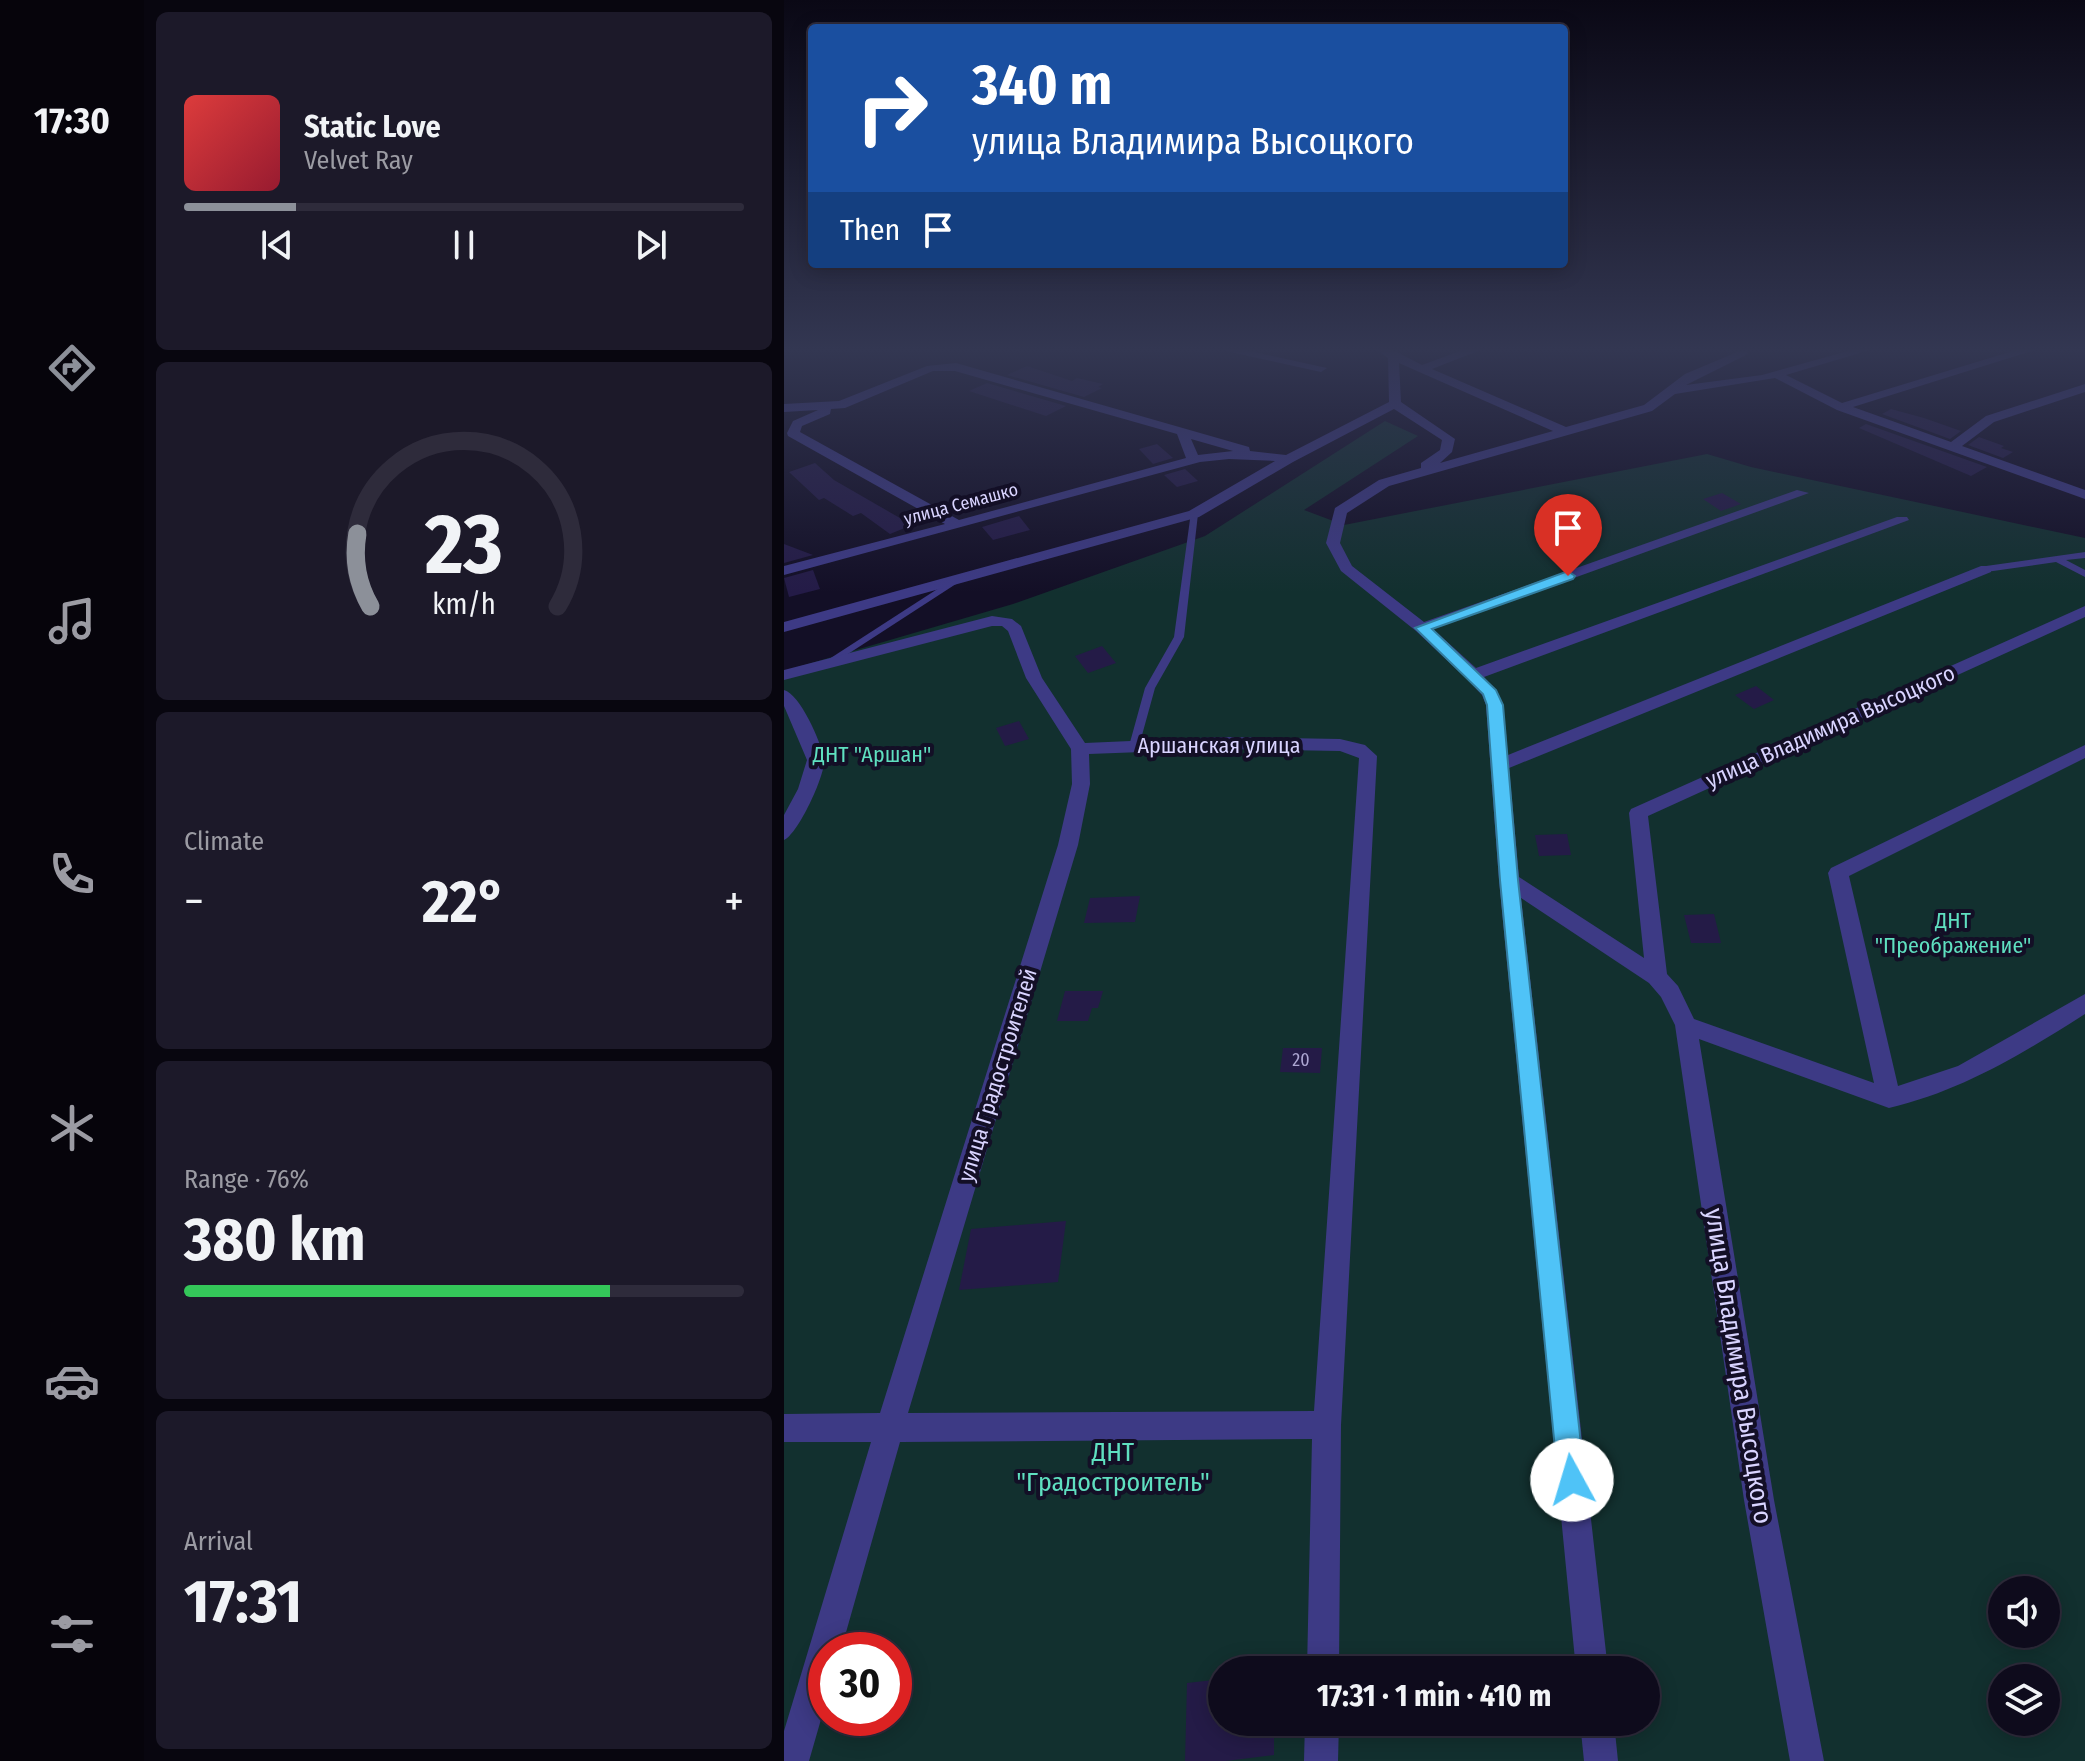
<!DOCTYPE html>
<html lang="en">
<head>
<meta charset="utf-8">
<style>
	body { margin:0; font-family:"Fira Sans Condensed",sans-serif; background:#1c1929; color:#f1f3f6; height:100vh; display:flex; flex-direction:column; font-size:30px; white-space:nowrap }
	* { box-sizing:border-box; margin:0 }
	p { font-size:26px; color:#9b9ba3 }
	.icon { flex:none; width:44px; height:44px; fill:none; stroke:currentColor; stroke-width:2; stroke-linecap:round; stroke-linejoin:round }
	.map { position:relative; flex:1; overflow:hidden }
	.drawer { display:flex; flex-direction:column; gap:12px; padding:12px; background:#08060f; width:640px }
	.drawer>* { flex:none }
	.hud { position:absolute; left:24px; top:24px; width:760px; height:244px; border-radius:8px; box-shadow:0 4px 20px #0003,0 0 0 2px #2e2b3b; background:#1a4fa0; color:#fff; overflow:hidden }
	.controls { position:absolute; left:1204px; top:1576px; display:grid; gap:16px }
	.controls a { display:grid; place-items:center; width:72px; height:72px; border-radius:50%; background:#0e0b1c; box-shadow:0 4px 20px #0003,0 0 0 2px #2e2b3b; font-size:40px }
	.speed { position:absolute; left:24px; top:1632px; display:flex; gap:16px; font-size:40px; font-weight:700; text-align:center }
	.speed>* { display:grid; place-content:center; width:104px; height:104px; border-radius:50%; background:#0e0b1c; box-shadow:0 4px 20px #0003,0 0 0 2px #2e2b3b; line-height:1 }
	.speed .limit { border:12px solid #d22; background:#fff; color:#111 }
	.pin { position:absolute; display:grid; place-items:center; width:68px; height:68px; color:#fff; margin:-82px -34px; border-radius:50% 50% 50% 0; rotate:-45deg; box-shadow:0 0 8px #0007 }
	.pin .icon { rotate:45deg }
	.me { position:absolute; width:88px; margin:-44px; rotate:354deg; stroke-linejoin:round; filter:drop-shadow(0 0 6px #0008) }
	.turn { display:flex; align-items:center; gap:28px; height:168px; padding:0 32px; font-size:36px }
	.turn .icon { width:104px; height:104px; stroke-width:2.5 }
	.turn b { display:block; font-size:56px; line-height:68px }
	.then { display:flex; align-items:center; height:76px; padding:0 32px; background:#0003; gap:16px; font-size:30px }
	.big { font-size:60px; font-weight:700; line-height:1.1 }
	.drawer .card { flex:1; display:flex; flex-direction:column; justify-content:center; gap:12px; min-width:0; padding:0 28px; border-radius:12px; background:#1c1929 }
	.drawer .dial { align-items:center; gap:0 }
	.dial svg { height:208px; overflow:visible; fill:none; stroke:#2e2b3b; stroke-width:7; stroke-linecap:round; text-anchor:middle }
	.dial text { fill:#f1f3f6; stroke:none }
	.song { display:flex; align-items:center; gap:24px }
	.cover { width:96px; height:96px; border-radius:12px; background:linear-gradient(135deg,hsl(0 70% 55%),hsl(350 70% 35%)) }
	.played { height:8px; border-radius:4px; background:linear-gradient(90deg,#8c9099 20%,#2e2b3b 20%) }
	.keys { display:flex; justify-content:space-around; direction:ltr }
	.heat { display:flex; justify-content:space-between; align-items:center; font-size:44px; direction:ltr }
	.charge { height:12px; border-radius:6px; background:linear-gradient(90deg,#34c759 76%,#2e2b3b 0) }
	.trip { position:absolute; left:424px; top:1656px; width:452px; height:80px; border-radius:40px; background:#0e0b1c; box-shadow:0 4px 20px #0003,0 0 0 2px #2e2b3b; font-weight:700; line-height:80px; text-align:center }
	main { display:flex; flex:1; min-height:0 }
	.tab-bar { display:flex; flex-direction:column; width:144px; justify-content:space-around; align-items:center; background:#06040b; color:#9b9ba3 }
	.tab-bar .icon { width:56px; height:56px }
	.tab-bar .on { color:#8c9099 }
	.tab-bar b { font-size:36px; color:#f1f3f6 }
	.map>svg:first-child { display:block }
	.green { fill:#12302f; fill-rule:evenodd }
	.building { fill:#241b47 }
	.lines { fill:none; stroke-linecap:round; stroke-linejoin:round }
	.lane { fill:#3d3a85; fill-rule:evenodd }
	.street { fill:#3d3a85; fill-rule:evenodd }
	.route { fill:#4fc3f7; stroke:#337fa1; stroke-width:2 }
	.labels { text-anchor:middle; stroke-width:8; stroke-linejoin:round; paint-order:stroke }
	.far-street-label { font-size:18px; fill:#d9d4ff; stroke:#130f26 }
	.number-label { font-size:18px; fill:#aca6d1 }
	.street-label { font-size:22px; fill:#d9d4ff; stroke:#130f26 }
	.park-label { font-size:22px; fill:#5fe0c0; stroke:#130f26 }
	.near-street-label { font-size:26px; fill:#d9d4ff; stroke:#130f26 }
	.near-park-label { font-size:26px; fill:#5fe0c0; stroke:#130f26 }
</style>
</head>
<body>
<main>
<nav class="tab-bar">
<b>17:30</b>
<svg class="icon on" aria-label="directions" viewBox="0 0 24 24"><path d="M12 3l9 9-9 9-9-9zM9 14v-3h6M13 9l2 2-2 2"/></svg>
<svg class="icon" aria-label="music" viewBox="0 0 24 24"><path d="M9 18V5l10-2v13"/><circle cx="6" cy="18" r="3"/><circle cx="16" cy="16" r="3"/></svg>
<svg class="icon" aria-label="phone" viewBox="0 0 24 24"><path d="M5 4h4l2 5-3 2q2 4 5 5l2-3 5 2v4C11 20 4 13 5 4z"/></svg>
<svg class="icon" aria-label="climate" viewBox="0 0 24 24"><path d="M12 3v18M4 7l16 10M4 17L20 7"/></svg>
<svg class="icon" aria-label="car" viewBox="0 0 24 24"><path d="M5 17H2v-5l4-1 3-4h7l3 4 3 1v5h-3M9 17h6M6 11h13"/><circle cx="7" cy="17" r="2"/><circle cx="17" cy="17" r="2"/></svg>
<svg class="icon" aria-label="filters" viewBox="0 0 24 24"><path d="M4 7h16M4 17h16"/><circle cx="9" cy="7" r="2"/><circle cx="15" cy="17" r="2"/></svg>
</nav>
<section class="drawer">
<div class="card">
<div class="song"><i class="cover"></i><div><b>Static Love</b><p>Velvet Ray</p></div></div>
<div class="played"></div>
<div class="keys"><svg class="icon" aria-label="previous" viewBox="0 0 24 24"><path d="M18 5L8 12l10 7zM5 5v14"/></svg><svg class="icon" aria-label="pause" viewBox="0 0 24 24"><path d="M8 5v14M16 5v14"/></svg><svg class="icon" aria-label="next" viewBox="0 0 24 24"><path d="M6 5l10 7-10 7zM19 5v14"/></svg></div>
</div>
<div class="card dial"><svg viewBox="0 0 100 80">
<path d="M14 69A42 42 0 1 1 86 69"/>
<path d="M14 69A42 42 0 0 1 9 41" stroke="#8c9099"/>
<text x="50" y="56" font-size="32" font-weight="700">23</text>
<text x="50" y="72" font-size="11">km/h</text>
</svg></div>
<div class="card"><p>Climate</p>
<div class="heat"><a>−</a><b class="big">22°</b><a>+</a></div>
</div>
<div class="card"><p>Range · 76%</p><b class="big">380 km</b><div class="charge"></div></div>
<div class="card"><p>Arrival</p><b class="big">17:31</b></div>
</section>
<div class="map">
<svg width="1301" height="1761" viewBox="0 0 1301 1761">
	<rect width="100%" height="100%" fill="#130f26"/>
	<path class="green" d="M 601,421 L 634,436 L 520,510 L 560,525 L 923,454 L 967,467 L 1301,538 L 1301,1761 L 0,1761 L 0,671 L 229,604 L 421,536 ZM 1218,1590 L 1262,1590 L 1262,1634 L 1218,1634 ZM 42,1650 L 110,1650 L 110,1718 L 42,1718 ZM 438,1670 L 862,1670 L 862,1722 L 438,1722 ZM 1218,1678 L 1262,1678 L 1262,1722 L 1218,1722 Z"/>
	<g class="building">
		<path d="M 243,366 L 288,381 L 293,378 L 319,384 L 314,387 L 318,388 L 300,397 L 223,375 Z"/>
		<path d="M 203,383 L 282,406 L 262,416 L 185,391 Z"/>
		<path d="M 1107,409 L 1140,418 L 1177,431 L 1166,439 L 1098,414 Z"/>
		<path d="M 1082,424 L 1203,467 L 1187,476 L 1075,428 Z"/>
		<path d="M 1195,437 L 1220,446 L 1217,448 L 1229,452 L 1219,458 L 1184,445 Z"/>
		<path d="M 373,444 L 389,458 L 369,464 L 355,449 Z"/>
		<path d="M 31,463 L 50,480 L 128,525 L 106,534 L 77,513 L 69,516 L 40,498 L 35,500 L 5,472 Z"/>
		<path d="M 401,469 L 414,481 L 393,487 L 380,475 Z"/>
		<path d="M 938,493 L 957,504 L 937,511 L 919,499 Z"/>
		<path d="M 235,516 L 246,530 L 209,540 L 198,527 Z"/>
		<path d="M 0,544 L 29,555 L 0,563 Z"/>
		<path d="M 29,570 L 36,589 L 5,597 L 0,578 Z"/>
		<path d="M 318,646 L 332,663 L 304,673 L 291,656 Z"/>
		<path d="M 972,686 L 990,700 L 970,709 L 951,695 Z"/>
		<path d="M 235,721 L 245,739 L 221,746 L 212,728 Z"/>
		<path d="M 783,834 L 787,855 L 755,856 L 751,835 Z"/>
		<path d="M 356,896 L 351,922 L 300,923 L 306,898 Z"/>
		<path d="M 930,914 L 937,943 L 907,943 L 900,915 Z"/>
		<path d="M 281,991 L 319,991 L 314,1008 L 308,1008 L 304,1021 L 273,1021 Z"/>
		<path d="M 499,1048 L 538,1048 L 536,1073 L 496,1072 Z"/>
		<path d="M 282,1221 L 274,1282 L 175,1290 L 187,1229 Z"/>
		<path d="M 438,1679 L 438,1722 L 490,1722 L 490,1755 L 442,1761 L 401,1761 L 403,1683 Z"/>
	</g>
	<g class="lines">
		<g class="lane">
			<path d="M 407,512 L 414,514 L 400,637 L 371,688 L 355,746 L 350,749 L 345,746 L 361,688 L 390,637 Z"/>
			<path d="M 1301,552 L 1301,558 L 1282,560 L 1301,570 L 1301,577 L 1272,562 L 1202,572 L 1198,569 L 1202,566 Z"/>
			<path d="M 172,577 L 175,578 L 175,582 L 47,665 L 41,665 L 39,663 Z"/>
		</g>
		<g class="street">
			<path d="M 424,347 L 447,347 L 543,368 L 537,372 Z"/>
			<path d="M 589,347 L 603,347 L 638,365 L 687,347 L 704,347 L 648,369 L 782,427 L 860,405 L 901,374 L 958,350 L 964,353 L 962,355 L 902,385 L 978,375 L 1078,347 L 1096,347 L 1002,375 L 1058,403 L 1242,347 L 1260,347 L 1069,407 L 1167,442 L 1202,416 L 1301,384 L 1301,392 L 1210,422 L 1178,446 L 1301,490 L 1301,499 L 1053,410 L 991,378 L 891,394 L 868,411 L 605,486 L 563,513 L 556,543 L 568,566 L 640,622 L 1013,490 L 1025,493 L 649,629 L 692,668 L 1113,517 L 1123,517 L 1125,520 L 700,677 C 722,700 721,724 724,755 L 1197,566 L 1207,566 L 1207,572 L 725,768 L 735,877 L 860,958 L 845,813 L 847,809 L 1301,606 L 1301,617 L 864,816 L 883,974 L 894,986 L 910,1019 L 1090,1083 L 1044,873 L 1047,868 L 1301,745 L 1301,758 L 1065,876 L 1114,1086 L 1174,1066 L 1301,994 L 1301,1014 C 1238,1054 1178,1091 1105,1108 L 915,1039 L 990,1500 L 1040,1761 L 1006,1761 L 960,1500 L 891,1025 L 877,997 L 865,983 L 737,898 L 824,1670 L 792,1670 L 715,880 L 702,705 L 698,695 L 683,679 L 632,631 L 557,571 L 542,543 L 551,508 L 595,480 L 637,468 L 637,463 L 656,450 L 658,440 L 610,409 L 509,462 L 415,517 L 0,632 L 0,622 L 405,511 L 491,461 L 445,459 L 416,462 L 0,575 L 0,566 L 161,524 L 4,436 L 3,433 L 9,421 L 34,410 L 0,412 L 0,404 L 55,401 L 143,366 L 172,363 L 465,447 L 466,451 L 502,455 L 605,402 L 604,358 ZM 615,363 L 633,371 L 769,431 L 656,463 L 668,452 L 671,439 L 617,402 ZM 149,371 L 171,371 L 393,434 L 402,458 L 175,520 L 16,432 L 18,426 L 46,414 L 47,409 L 61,408 ZM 407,439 L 449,451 L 414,455 Z"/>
			<path d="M 208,616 L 228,619 L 237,626 L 258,678 L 301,743 L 438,737 L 556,739 L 581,745 L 593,756 L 557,1425 L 555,1670 L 523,1670 L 528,1439 L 116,1442 L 57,1650 L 42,1650 L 42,1702 L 25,1761 L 0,1761 L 0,1731 L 87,1442 L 0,1442 L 0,1414 L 96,1413 L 274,845 L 288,784 L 287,749 L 242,678 L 224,631 L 218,626 L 208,626 L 0,680 L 0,670 ZM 438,749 L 556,751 L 575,758 L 530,1411 L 124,1413 L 294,845 L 306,784 L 305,754 Z"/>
			<path d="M 0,690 C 16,694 37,742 40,758 C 43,773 13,836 0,840 L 0,815 L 14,789 L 23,760 L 0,706 Z"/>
			<path d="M 521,1722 L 555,1722 L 554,1761 L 520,1761 Z"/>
			<path d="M 796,1722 L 830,1722 L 834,1761 L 800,1761 Z"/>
		</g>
	</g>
	<linearGradient id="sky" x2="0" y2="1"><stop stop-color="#0a0815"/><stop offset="0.59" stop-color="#333752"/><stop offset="1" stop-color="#333752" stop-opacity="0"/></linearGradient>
	<rect width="1301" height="593" fill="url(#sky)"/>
	<path class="route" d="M 784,571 L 791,576 L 789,579 L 648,629 L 712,690 L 719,705 L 734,880 L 801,1480 L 797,1490 L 788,1494 L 778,1490 L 774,1480 L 716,880 L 703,705 L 699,694 L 631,628 Z"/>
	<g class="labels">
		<g class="far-street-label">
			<text transform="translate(177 504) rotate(-15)" y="6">улица Семашко</text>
		</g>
		<g class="number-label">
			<text x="517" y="1066">20</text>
		</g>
		<g class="street-label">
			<text transform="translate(1046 726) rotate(-24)" y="8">улица Владимира Высоцкого</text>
			<text x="435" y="753">Аршанская улица</text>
			<text transform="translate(213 1075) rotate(-73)" y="8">улица Градостроителей</text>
		</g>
		<g class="park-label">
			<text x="88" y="762">ДНТ "Аршан"</text>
			<text x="1169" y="928">ДНТ<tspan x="1169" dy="25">"Преображение"</tspan></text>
		</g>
		<g class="near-street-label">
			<text transform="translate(955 1366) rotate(81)" y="9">улица Владимира Высоцкого</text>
		</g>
		<g class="near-park-label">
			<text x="329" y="1461">ДНТ<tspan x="329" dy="30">"Градостроитель"</tspan></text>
		</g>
	</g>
</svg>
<div class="controls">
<a><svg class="icon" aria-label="sound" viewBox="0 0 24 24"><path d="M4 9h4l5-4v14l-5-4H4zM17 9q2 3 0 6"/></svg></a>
<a><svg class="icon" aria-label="layers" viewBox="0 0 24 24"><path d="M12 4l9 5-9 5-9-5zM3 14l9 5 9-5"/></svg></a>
</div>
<div class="speed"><div class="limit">30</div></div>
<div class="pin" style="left:784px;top:576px;background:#d93025"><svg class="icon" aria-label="arrive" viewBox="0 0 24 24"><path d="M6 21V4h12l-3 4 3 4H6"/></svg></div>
<svg class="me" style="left:788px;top:1480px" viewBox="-20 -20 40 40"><circle r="19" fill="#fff"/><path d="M0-13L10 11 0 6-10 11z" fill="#4fc3f7"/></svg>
<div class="trip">17:31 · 1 min · 410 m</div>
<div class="hud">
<div class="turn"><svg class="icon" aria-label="right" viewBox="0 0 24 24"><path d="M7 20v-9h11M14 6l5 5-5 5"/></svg><div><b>340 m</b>улица Владимира Высоцкого</div></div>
<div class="then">Then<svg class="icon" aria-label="arrive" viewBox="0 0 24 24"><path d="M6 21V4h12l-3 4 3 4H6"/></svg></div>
</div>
</div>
</main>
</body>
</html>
